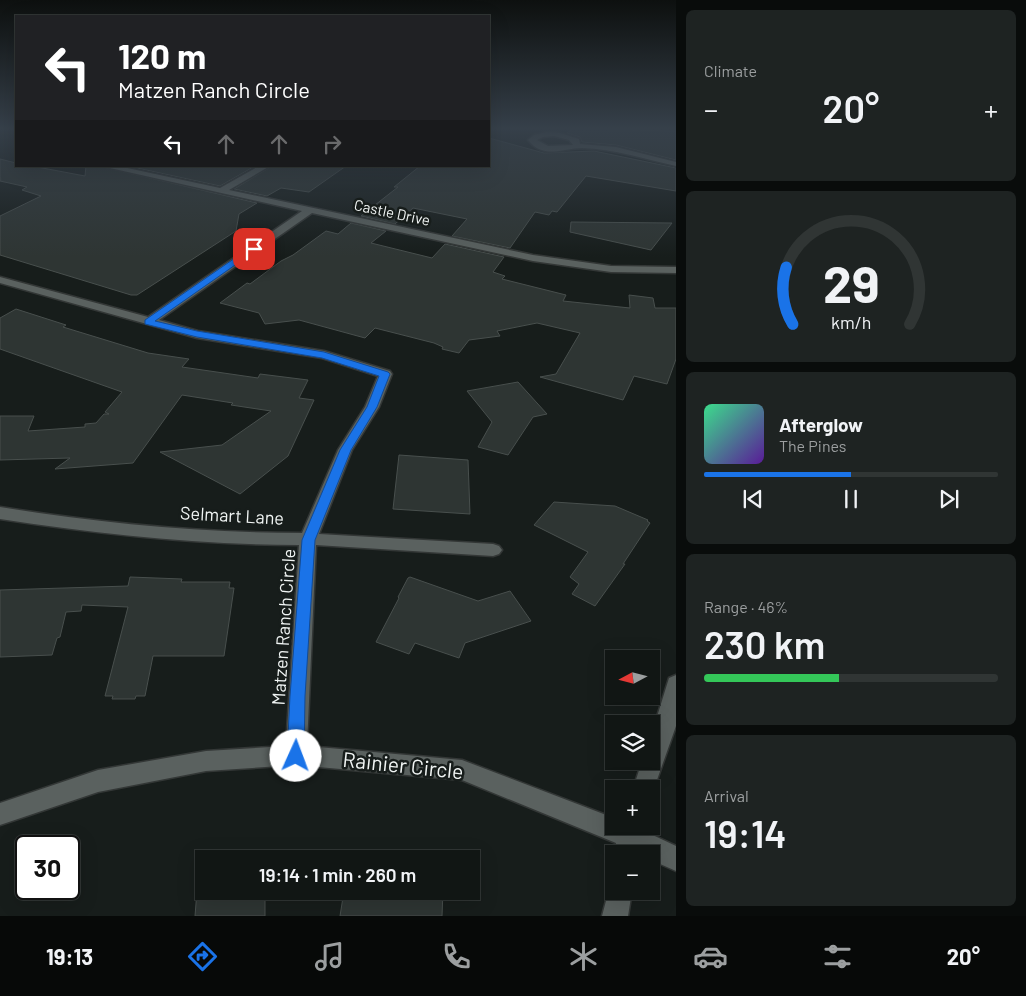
<!DOCTYPE html>
<html lang="en">
<head>
<meta charset="utf-8">
<style>
	body { margin:0; font-family:Barlow,sans-serif; background:#1e2322; color:#f1f3f6; height:100vh; display:flex; flex-direction:column; font-size:19px; white-space:nowrap }
	* { box-sizing:border-box; margin:0 }
	p { font-size:16px; color:#9c9fa0 }
	.icon { flex:none; width:28px; height:28px; fill:none; stroke:currentColor; stroke-width:2; stroke-linecap:round; stroke-linejoin:round }
	.map { position:relative; flex:1; overflow:hidden }
	.sheet { display:flex; flex-direction:column; gap:10px; padding:10px; background:#090c0b; width:350px }
	.sheet>* { flex:none }
	.banner { position:absolute; left:15px; top:15px; width:475px; height:152px; border-radius:0px; box-shadow:0 5px 20px #0002,0 0 0 1px #303534; background:#202124; color:#fff; overflow:hidden }
	.needle { width:32px; rotate:263deg }
	.tools { position:absolute; left:605px; top:650px; display:grid; gap:10px }
	.tools a { display:grid; place-items:center; width:55px; height:55px; border-radius:0px; background:#111614; box-shadow:0 5px 20px #0002,0 0 0 1px #303534; font-size:25px }
	.speed { position:absolute; left:15px; top:835px; display:flex; gap:10px; font-size:25px; font-weight:700; text-align:center }
	.speed>* { display:grid; place-content:center; width:65px; height:65px; border-radius:50%; background:#111614; box-shadow:0 5px 20px #0002,0 0 0 1px #303534; line-height:1 }
	.speed .limit { border:2px solid #111; border-radius:8px; background:#fff; color:#111 }
	.pin { position:absolute; display:grid; place-items:center; width:42px; height:42px; color:#fff; margin:-21px; border-radius:10px; box-shadow:0 2px 8px #0006 }
	.me { position:absolute; width:55px; margin:-28px; rotate:2deg; stroke-linejoin:round; filter:drop-shadow(0 0 4px #0008) }
	.turn { display:flex; align-items:center; gap:18px; height:105px; padding:0 20px; font-size:22px }
	.turn .icon { width:65px; height:65px; stroke-width:2.5 }
	.turn b { display:block; font-size:35px; line-height:42px }
	.lanes { display:flex; align-items:center; height:48px; padding:0 20px; background:#0003; justify-content:center; gap:25px; direction:ltr }
	.lanes .off { opacity:.35 }
	.big { font-size:38px; font-weight:600; line-height:1.1 }
	.sheet .tile { flex:1; display:flex; flex-direction:column; justify-content:center; gap:8px; min-width:0; padding:0 18px; border-radius:8px; background:#1e2322 }
	.sheet .dial { align-items:center; gap:0 }
	.dial svg { height:130px; overflow:visible; fill:none; stroke:#303534; stroke-width:7; stroke-linecap:round; text-anchor:middle }
	.dial text { fill:#f1f3f6; stroke:none }
	.song { display:flex; align-items:center; gap:15px }
	.cover { width:60px; height:60px; border-radius:8px; background:linear-gradient(135deg,hsl(150 70% 55%),hsl(270 70% 35%)) }
	.played { height:5px; border-radius:2px; background:linear-gradient(90deg,#1a73e8 50%,#303534 50%) }
	.keys { display:flex; justify-content:space-around; direction:ltr }
	.heat { display:flex; justify-content:space-between; align-items:center; font-size:28px; direction:ltr }
	.charge { height:8px; border-radius:4px; background:linear-gradient(90deg,#34c759 46%,#303534 0) }
	.trip { position:absolute; left:195px; top:850px; width:285px; height:50px; border-radius:0px; background:#111614; box-shadow:0 5px 20px #0002,0 0 0 1px #303534; font-weight:600; line-height:50px; text-align:center }
	.tabs { display:flex; height:80px; justify-content:space-around; align-items:center; background:#070908; color:#9c9fa0 }
	.tabs .icon { width:35px; height:35px }
	.tabs .current { color:#1a73e8 }
	.tabs b { font-size:22px; color:#f1f3f6 }
	main { display:flex; flex:1; min-height:0 }
	.map>svg:first-child { display:block }
	.building { fill:#2e3533; stroke:#484f4d }
	.lines { fill:none; stroke-linecap:round; stroke-linejoin:round }
	.minor-casing { stroke:#333736; stroke-width:3 }
	.minor { fill:#5a615f; fill-rule:evenodd }
	.route { fill:#1a73e8; stroke:#114b97 }
	.labels { text-anchor:middle; stroke-width:5; stroke-linejoin:round; paint-order:stroke }
	.far-street-label { font-size:15px; fill:#f1f5f4; stroke:#171d1b }
	.street-label { font-size:18px; fill:#f1f5f4; stroke:#171d1b }
	.near-street-label { font-size:21px; fill:#f1f5f4; stroke:#171d1b }
</style>
</head>
<body>
<main>
<div class="map">
<svg width="676" height="916" viewBox="0 0 676 916">
	<rect width="100%" height="100%" fill="#171d1b"/>
	<g class="building">
		<path d="M 572,129 L 676,131 L 676,160 L 616,145 L 582,142 L 580,137 L 567,133 Z"/>
		<path d="M 489,138 L 544,153 L 594,151 L 676,168 L 676,191 L 586,176 L 557,212 L 552,211 L 549,215 L 535,212 L 510,248 L 452,236 L 467,219 L 413,208 L 395,224 L 361,216 L 398,187 L 394,187 L 420,166 L 489,166 Z"/>
		<path d="M 0,159 L 16,163 L 16,166 L 32,166 L 85,176 L 86,166 L 99,166 L 257,203 L 239,214 L 236,231 L 137,295 L 131,295 L 0,255 L 0,216 L 41,196 L 22,190 L 27,187 L 0,181 Z"/>
		<path d="M 128,166 L 255,166 L 220,186 Z"/>
		<path d="M 272,166 L 346,166 L 309,192 L 281,188 L 267,196 L 234,189 Z"/>
		<path d="M 571,222 L 672,223 L 651,250 L 570,232 Z"/>
		<path d="M 351,223 L 386,231 L 371,243 L 432,258 L 445,244 L 504,257 L 493,272 L 505,276 L 502,279 L 566,295 L 563,301 L 630,308 L 629,295 L 653,298 L 655,308 L 676,308 L 676,359 L 667,384 L 634,376 L 623,400 L 540,377 L 556,374 L 580,333 L 537,323 L 497,331 L 500,336 L 469,340 L 459,353 L 442,349 L 443,347 L 434,343 L 375,328 L 365,338 L 299,320 L 265,324 L 259,313 L 220,303 L 247,283 L 250,284 L 281,261 L 293,255 L 326,231 L 338,234 Z"/>
		<path d="M 16,309 L 66,325 L 63,327 L 148,353 L 189,359 L 182,367 L 258,378 L 260,374 L 308,380 L 299,398 L 314,400 L 288,456 L 240,494 L 160,452 L 222,445 L 271,411 L 231,405 L 233,403 L 182,395 L 133,463 L 55,469 L 70,458 L 0,460 L 0,416 L 34,416 L 28,431 L 85,427 L 85,424 L 96,423 L 104,414 L 109,414 L 105,412 L 122,392 L 0,349 L 0,318 Z"/>
		<path d="M 518,382 L 547,414 L 533,417 L 508,455 L 478,447 L 492,422 L 467,391 Z"/>
		<path d="M 399,455 L 468,460 L 470,514 L 393,509 Z"/>
		<path d="M 554,502 L 615,506 L 648,520 L 647,521 L 650,523 L 623,564 L 625,564 L 595,606 L 572,594 L 579,584 L 570,577 L 588,552 L 534,525 Z"/>
		<path d="M 130,577 L 182,579 L 181,582 L 230,582 L 229,588 L 234,588 L 224,656 L 153,656 L 145,696 L 136,696 L 135,699 L 112,699 L 113,696 L 105,696 L 128,607 L 82,605 L 81,611 L 66,612 L 60,637 L 57,638 L 52,655 L 0,657 L 0,590 L 128,586 Z"/>
		<path d="M 410,577 L 478,601 L 510,591 L 531,621 L 465,643 L 459,658 L 415,643 L 409,654 L 376,642 L 399,598 L 398,597 L 408,578 Z"/>
		<path d="M 197,891 L 265,891 L 265,916 L 195,916 Z"/>
		<path d="M 344,891 L 443,891 L 442,916 L 340,916 Z"/>
	</g>
	<g class="lines">
		<g class="minor-casing">
			<g id="minor">
				<path d="M 547,132 L 560,133 L 579,139 L 580,144 L 616,147 L 676,162 L 676,166 C 645,159 614,149 582,148 C 563,148 544,160 528,140 L 534,135 ZM 554,136 L 569,140 L 573,145 L 548,146 L 537,140 L 543,137 Z"/>
				<path d="M 101,166 L 118,166 L 220,188 L 259,166 L 270,166 L 229,190 L 533,255 L 611,266 L 676,267 L 676,273 L 611,272 L 533,261 L 312,213 L 159,320 L 198,331 L 324,351 L 390,371 L 392,374 L 379,407 L 352,450 L 319,534 L 493,544 L 499,546 L 502,550 L 499,554 L 493,556 L 316,545 L 307,746 L 462,760 L 614,818 L 614,826 L 642,826 L 642,830 L 676,846 L 676,871 L 651,860 L 651,854 L 614,854 L 616,843 L 462,780 L 296,765 L 206,771 L 98,792 L 0,825 L 0,803 L 98,770 L 206,751 L 286,746 L 299,545 C 199,545 99,534 0,519 L 0,507 C 100,523 201,533 302,533 L 338,450 L 365,407 L 378,376 L 322,358 L 197,338 L 0,283 L 0,277 L 148,317 L 302,211 Z"/>
				<path d="M 676,675 L 676,726 L 651,797 L 651,789 L 633,789 L 642,761 L 651,761 L 651,736 L 669,678 Z"/>
				<path d="M 614,881 L 614,891 L 632,891 L 628,916 L 602,916 L 611,882 Z"/>
			</g>
		</g>
		<use href="#minor" class="minor"/>
	</g>
	<linearGradient id="sky" x2="0" y2="1"><stop stop-color="#0d100f"/><stop offset="0.5" stop-color="#36404a"/><stop offset="1" stop-color="#36404a" stop-opacity="0"/></linearGradient>
	<rect width="676" height="257" fill="url(#sky)"/>
	<path class="route" d="M 251,247 L 258,249 L 155,321 L 197,331 L 324,352 L 388,372 L 390,374 L 377,407 L 351,450 L 315,540 L 305,696 L 304,756 L 302,761 L 296,763 L 290,761 L 287,756 L 290,696 L 302,540 L 340,450 L 367,407 L 379,376 L 322,358 L 197,337 L 145,324 L 145,320 Z"/>
	<g class="labels">
		<g class="far-street-label">
			<text transform="translate(392 213) rotate(12)" y="5">Castle Drive</text>
		</g>
		<g class="street-label">
			<text transform="translate(232 516) rotate(3)" y="6">Selmart Lane</text>
			<text transform="translate(284 627) rotate(-86)" y="6">Matzen Ranch Circle</text>
		</g>
		<g class="near-street-label">
			<text transform="translate(403 766) rotate(6)" y="7">Rainier Circle</text>
		</g>
	</g>
</svg>
<div class="tools">
<a><svg class="needle" viewBox="-14 -14 28 28"><path d="M0-13l5 13h-10z" fill="#e53935"/><path d="M0 13l5-13h-10z" fill="#9c9fa0"/></svg></a>
<a><svg class="icon" aria-label="layers" viewBox="0 0 24 24"><path d="M12 4l9 5-9 5-9-5zM3 14l9 5 9-5"/></svg></a>
<a>+</a>
<a>−</a>
</div>
<div class="speed"><div class="limit">30</div></div>
<div class="pin" style="left:254px;top:249px;background:#d93025"><svg class="icon" aria-label="arrive" viewBox="0 0 24 24"><path d="M6 21V4h12l-3 4 3 4H6"/></svg></div>
<svg class="me" style="left:296px;top:756px" viewBox="-20 -20 40 40"><circle r="19" fill="#fff"/><path d="M0-13L10 11 0 6-10 11z" fill="#1a73e8"/></svg>
<div class="trip">19:14 · 1 min · 260 m</div>
<div class="banner">
<div class="turn"><svg class="icon" aria-label="left" viewBox="0 0 24 24"><path d="M17 20v-9H6M10 6l-5 5 5 5"/></svg><div><b>120 m</b>Matzen Ranch Circle</div></div>
<div class="lanes"><svg class="icon" aria-label="left" viewBox="0 0 24 24"><path d="M17 20v-9H6M10 6l-5 5 5 5"/></svg><svg class="icon off" aria-label="ahead" viewBox="0 0 24 24"><path d="M12 20V5M6 11l6-6 6 6"/></svg><svg class="icon off" aria-label="ahead" viewBox="0 0 24 24"><path d="M12 20V5M6 11l6-6 6 6"/></svg><svg class="icon off" aria-label="right" viewBox="0 0 24 24"><path d="M7 20v-9h11M14 6l5 5-5 5"/></svg></div>
</div>
</div>
<section class="sheet">
<div class="tile"><p>Climate</p>
<div class="heat"><a>−</a><b class="big">20°</b><a>+</a></div>
</div>
<div class="tile dial"><svg viewBox="0 0 100 80">
<path d="M14 69A42 42 0 1 1 86 69"/>
<path d="M14 69A42 42 0 0 1 10 34" stroke="#1a73e8"/>
<text x="50" y="56" font-size="32" font-weight="700">29</text>
<text x="50" y="72" font-size="11">km/h</text>
</svg></div>
<div class="tile">
<div class="song"><i class="cover"></i><div><b>Afterglow</b><p>The Pines</p></div></div>
<div class="played"></div>
<div class="keys"><svg class="icon" aria-label="previous" viewBox="0 0 24 24"><path d="M18 5L8 12l10 7zM5 5v14"/></svg><svg class="icon" aria-label="pause" viewBox="0 0 24 24"><path d="M8 5v14M16 5v14"/></svg><svg class="icon" aria-label="next" viewBox="0 0 24 24"><path d="M6 5l10 7-10 7zM19 5v14"/></svg></div>
</div>
<div class="tile"><p>Range · 46%</p><b class="big">230 km</b><div class="charge"></div></div>
<div class="tile"><p>Arrival</p><b class="big">19:14</b></div>
</section>
</main>
<nav class="tabs">
<b>19:13</b>
<svg class="icon current" aria-label="directions" viewBox="0 0 24 24"><path d="M12 3l9 9-9 9-9-9zM9 14v-3h6M13 9l2 2-2 2"/></svg>
<svg class="icon" aria-label="music" viewBox="0 0 24 24"><path d="M9 18V5l10-2v13"/><circle cx="6" cy="18" r="3"/><circle cx="16" cy="16" r="3"/></svg>
<svg class="icon" aria-label="phone" viewBox="0 0 24 24"><path d="M5 4h4l2 5-3 2q2 4 5 5l2-3 5 2v4C11 20 4 13 5 4z"/></svg>
<svg class="icon" aria-label="climate" viewBox="0 0 24 24"><path d="M12 3v18M4 7l16 10M4 17L20 7"/></svg>
<svg class="icon" aria-label="car" viewBox="0 0 24 24"><path d="M5 17H2v-5l4-1 3-4h7l3 4 3 1v5h-3M9 17h6M6 11h13"/><circle cx="7" cy="17" r="2"/><circle cx="17" cy="17" r="2"/></svg>
<svg class="icon" aria-label="filters" viewBox="0 0 24 24"><path d="M4 7h16M4 17h16"/><circle cx="9" cy="7" r="2"/><circle cx="15" cy="17" r="2"/></svg>
<b>20°</b>
</nav>
</body>
</html>
